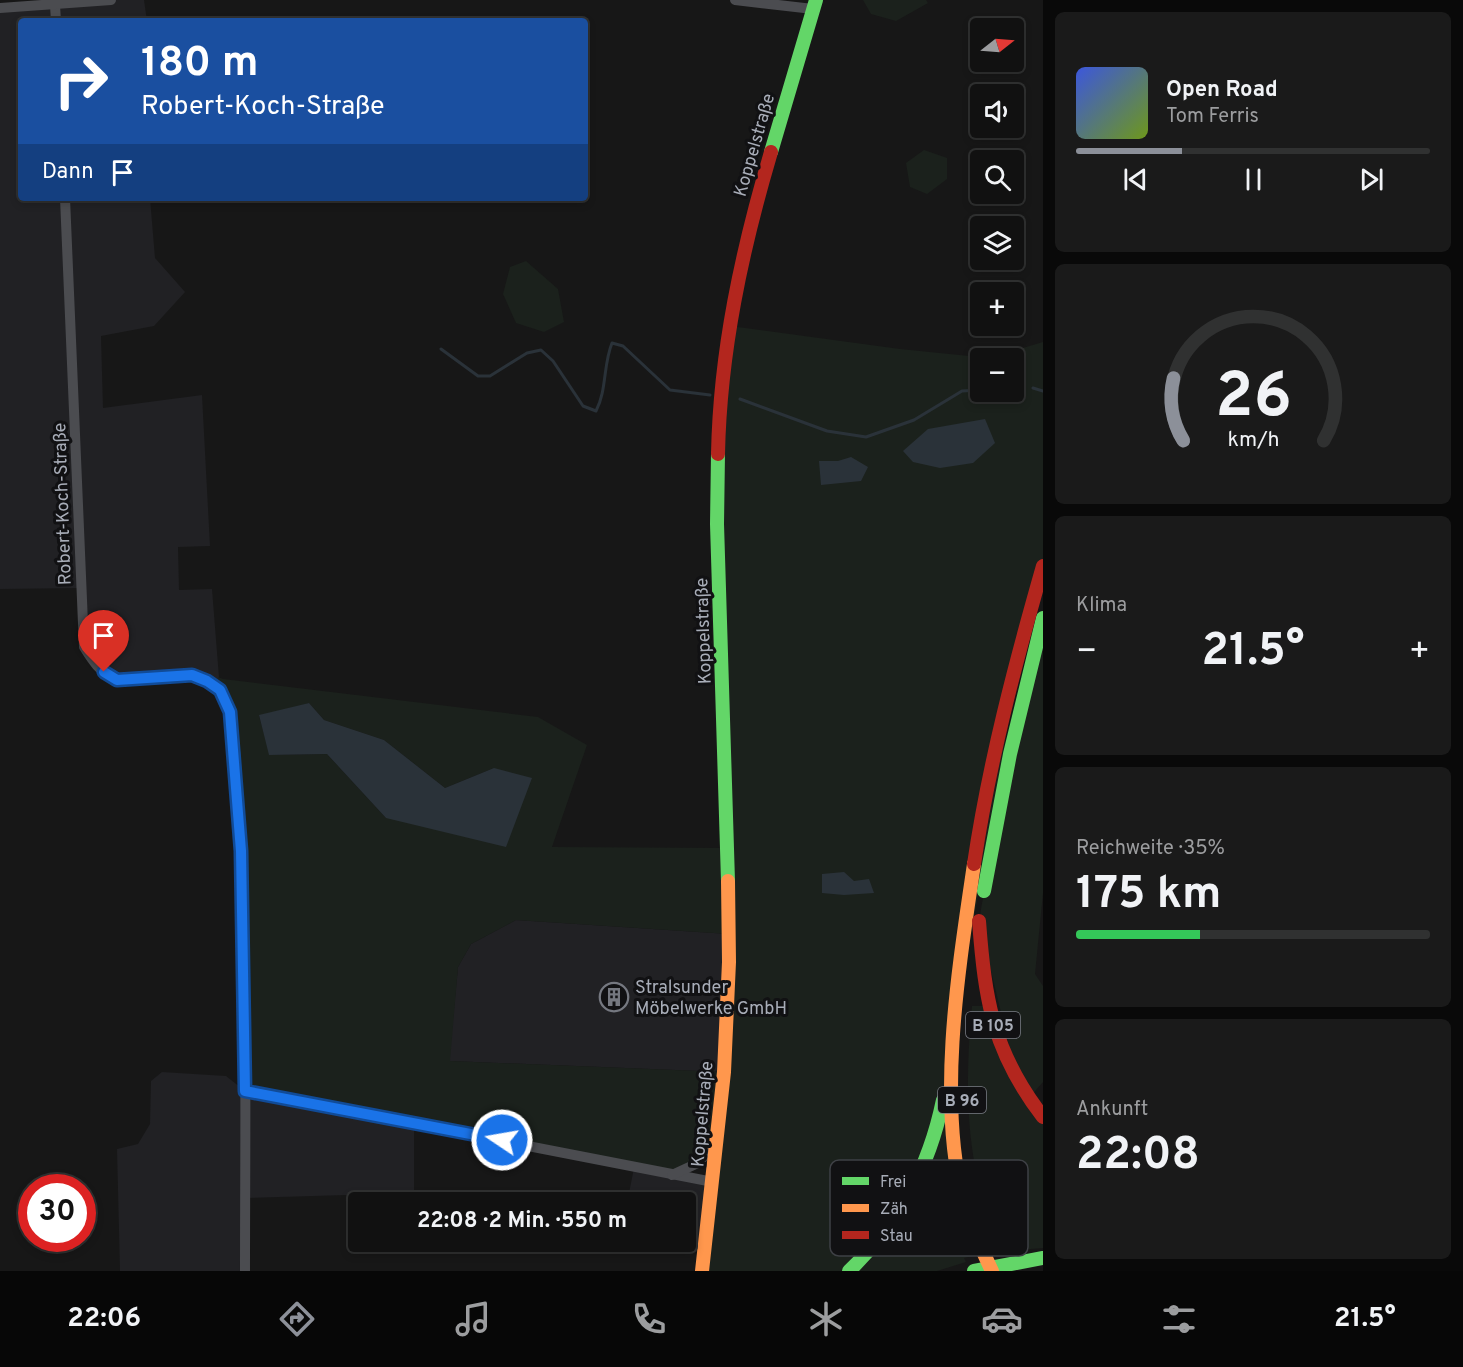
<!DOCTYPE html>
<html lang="de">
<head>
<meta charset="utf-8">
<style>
	body { margin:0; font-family:Overpass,sans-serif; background:#1a1a1a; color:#f1f3f6; height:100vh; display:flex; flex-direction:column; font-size:22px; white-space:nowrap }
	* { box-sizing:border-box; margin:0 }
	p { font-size:20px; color:#9c9d9f }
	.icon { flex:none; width:33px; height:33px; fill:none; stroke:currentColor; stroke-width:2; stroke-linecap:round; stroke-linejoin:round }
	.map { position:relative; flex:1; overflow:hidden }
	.sheet { display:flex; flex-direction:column; gap:12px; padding:12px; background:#090909; width:420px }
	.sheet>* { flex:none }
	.top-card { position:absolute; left:18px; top:18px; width:570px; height:183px; border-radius:6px; box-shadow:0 3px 9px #0003,0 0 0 2px #303131; background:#1a4fa0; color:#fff; overflow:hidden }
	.needle { width:39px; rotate:73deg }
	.buttons { position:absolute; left:970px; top:18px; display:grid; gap:12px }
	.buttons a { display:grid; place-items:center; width:54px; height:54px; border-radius:6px; background:#111; box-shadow:0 3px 9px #0003,0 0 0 2px #303131; font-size:30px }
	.speed { position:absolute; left:18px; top:1174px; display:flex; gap:12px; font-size:30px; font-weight:700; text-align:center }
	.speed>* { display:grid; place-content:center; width:78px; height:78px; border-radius:50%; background:#111; box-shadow:0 3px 9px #0003,0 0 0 2px #303131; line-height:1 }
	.speed .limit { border:9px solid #d22; background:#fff; color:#111 }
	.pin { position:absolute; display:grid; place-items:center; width:51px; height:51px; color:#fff; margin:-62px -26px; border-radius:50% 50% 50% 0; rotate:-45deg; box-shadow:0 0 6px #0007 }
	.pin .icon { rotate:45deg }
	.me { position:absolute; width:66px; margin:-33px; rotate:282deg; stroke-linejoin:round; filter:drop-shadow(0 0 4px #0008) }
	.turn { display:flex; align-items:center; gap:21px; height:126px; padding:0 24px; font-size:27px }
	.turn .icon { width:78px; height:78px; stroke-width:2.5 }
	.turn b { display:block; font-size:42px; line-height:51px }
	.then { display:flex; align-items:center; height:57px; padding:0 24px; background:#0003; gap:12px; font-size:22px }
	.big { font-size:45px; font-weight:700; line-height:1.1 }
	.sheet .widget { flex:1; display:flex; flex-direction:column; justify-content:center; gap:9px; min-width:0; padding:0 21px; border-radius:9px; background:#1a1a1a }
	.sheet .dial { align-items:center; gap:0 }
	.dial svg { height:156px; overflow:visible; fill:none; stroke:#303131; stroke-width:7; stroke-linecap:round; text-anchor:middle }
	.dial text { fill:#f1f3f6; stroke:none }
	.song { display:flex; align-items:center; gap:18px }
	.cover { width:72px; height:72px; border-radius:9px; background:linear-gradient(135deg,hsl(230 70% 55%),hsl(80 70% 35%)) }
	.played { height:6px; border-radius:3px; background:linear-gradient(90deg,#8c9099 30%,#303131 30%) }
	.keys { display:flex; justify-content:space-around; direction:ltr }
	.heat { display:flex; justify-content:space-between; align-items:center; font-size:33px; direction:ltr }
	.charge { height:9px; border-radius:4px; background:linear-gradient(90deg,#34c759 35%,#303131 0) }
	.trip { position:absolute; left:348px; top:1192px; width:348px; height:60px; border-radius:6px; background:#111; box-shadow:0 3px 9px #0003,0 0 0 2px #303131; font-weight:700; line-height:60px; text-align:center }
	.dock { display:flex; height:96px; justify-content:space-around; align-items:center; background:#070707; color:#9c9d9f }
	.dock .icon { width:42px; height:42px }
	.dock .selected { color:#8c9099 }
	.dock b { font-size:27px; color:#f1f3f6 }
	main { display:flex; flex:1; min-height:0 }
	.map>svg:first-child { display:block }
	.built { fill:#212124 }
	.green { fill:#1b211c; fill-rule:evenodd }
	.water { fill:#2a3239 }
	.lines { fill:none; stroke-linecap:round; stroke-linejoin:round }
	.stream { stroke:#2a3239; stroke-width:3 }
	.street { stroke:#4b4c50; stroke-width:10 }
	.fast { stroke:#63d668; stroke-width:14 }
	.slow { stroke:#ff974d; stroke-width:14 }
	.jam { stroke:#b3261e; stroke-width:14 }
	.route-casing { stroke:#114b97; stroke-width:15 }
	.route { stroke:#1a73e8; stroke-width:10 }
	.labels { text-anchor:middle; stroke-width:6; stroke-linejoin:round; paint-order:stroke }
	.shield { fill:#111113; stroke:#7b7e86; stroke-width:1.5 }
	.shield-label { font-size:16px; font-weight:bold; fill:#a8adb8 }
	.street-label { font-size:18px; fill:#a8adb8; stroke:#111113 }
	.poi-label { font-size:18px; fill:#a8adb8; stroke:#111113; text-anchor:start }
	.key { fill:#111113; stroke:#3e4045; stroke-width:1.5 }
	.key-label { font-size:16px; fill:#a8adb8 }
</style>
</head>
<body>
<main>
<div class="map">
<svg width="1043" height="1271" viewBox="0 0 1043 1271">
	<rect width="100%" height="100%" fill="#171717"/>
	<g class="built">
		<path d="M 111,0 L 144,0 L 147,21 L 21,21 L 21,198 L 150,198 L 155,258 L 185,292 L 154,326 L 101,336 L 103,408 L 202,395 L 210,546 L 178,547 L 179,590 L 212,589 L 220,690 L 207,681 L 117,679 L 84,647 L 82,588 L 0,589 L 0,8 Z"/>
		<path d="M 516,920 L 729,934 L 724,1072 L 449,1061 L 458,967 L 471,944 Z"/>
		<path d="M 162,1072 L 226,1076 L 245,1091 L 414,1122 L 414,1193 L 245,1198 L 245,1271 L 120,1271 L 117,1149 L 138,1144 L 150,1124 L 151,1081 Z"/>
		<path d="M 634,1168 L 713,1182 L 705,1253 L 644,1242 L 686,1242 L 686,1203 L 627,1203 Z"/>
	</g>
	<g class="green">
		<path d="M 863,0 L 926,0 L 928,3 L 896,21 L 871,14 Z"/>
		<path d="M 924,150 L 947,158 L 947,179 L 927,194 L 910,187 L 906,163 Z"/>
		<path d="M 526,261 L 558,289 L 564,322 L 544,332 L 516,323 L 503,294 L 510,267 Z"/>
		<path d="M 730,326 L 900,349 L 989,358 L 1043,342 L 1043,566 L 1025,629 L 946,1077 L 931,1149 L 849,1271 L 702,1271 L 718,1143 L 698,1163 L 672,1175 L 245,1091 L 230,712 L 220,690 L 218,677 L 223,679 L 538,717 L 587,745 L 552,847 L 728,848 L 717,524 ZM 981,358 L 1014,358 L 1014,392 L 981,392 ZM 309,703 L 324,720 L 384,740 L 445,788 L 494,768 L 386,818 L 327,754 L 270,755 L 259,716 ZM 516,920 L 729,934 L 724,1072 L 450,1061 L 458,967 L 471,944 Z"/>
		<path d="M 1043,618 L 1043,893 L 1035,974 L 1043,986 L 1043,1082 L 1029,1098 L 1017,1079 L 979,921 L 1003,781 Z"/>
		<path d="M 972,1006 L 985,1006 L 1043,1121 L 1043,1248 L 1019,1250 L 1018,1247 L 1001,1249 C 965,1170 964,1091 972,1006 Z"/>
		<path d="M 946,1114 L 982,1254 L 964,1258 L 966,1262 L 937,1271 L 857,1271 Z"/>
	</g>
	<g class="water">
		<path d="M 985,419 L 995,443 L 973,463 L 940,468 L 913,462 L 903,451 L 928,429 Z"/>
		<path d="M 851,457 L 868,467 L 861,481 L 821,485 L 819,461 L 838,461 Z"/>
		<path d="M 309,703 L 324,720 L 384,740 L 445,788 L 494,768 L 532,778 L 506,847 L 386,818 L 327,754 L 269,755 L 259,715 Z"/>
		<path d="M 844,872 L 854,881 L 869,879 L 874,893 L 844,895 L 822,893 L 822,874 Z"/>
	</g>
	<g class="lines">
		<g class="stream">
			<path d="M 441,349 L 478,376 L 490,376 L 527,353 L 541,350 L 553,361 L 583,406 L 596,411 C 607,390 603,365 612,343 L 623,346 L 670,390 L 710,395"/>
			<path d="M 1033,388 L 1043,391"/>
			<path d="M 740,399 L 827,431 L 866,437 L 914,420 L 962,391 L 981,390"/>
		</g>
		<g class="street">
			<path d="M 735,0 L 813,9"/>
			<path d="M 55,5 L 56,21"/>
			<path d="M 0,8 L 111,0"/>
			<path d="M 65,198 L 84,647 C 92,660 100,673 116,679 C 121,680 128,679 134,679 C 160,678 201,667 220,691 C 236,711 236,771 238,798 C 248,955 245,1113 245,1271"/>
			<path d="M 245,1091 L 713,1182"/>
			<path d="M 672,1175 L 698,1163 L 717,1142"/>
		</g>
		<g class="fast">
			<path d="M 771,152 L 816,0"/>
			<path d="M 718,454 L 717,524 L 728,881"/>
			<path d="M 984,891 L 1010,754 L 1043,618"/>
			<path d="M 849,1271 C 899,1223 929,1168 943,1100"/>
			<path d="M 974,1271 L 1043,1258"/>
		</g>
		<g class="slow">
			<path d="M 974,864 C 959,966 937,1098 963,1199 C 970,1224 981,1248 992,1271"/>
			<path d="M 702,1271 L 724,1072 L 729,962 L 728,881"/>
		</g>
		<g class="jam">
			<path d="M 718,454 C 720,351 742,250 771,152"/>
			<path d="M 974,864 C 989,763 1015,664 1043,566"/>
			<path d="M 979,921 C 985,1001 993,1052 1043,1117"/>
		</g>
	</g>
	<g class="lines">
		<g class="route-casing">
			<path id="route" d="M 104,672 L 117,680 L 192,675 L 207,681 L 220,690 L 230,712 L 241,851 L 245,1091 L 502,1140"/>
		</g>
		<use href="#route" class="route"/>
	</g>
	<defs>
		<g id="building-ring" transform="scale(1.5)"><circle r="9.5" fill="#111113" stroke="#757880" stroke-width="1.5"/><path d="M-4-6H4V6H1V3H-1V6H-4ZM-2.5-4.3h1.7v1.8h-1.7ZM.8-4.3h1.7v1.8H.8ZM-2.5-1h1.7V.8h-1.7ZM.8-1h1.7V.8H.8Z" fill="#757880"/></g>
	</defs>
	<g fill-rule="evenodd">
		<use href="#building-ring" x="614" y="997"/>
	</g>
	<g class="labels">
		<g class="shield">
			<rect x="966" y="1012" width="54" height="26" rx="4.5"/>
			<rect x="938" y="1087" width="48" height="26" rx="4.5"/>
		</g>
		<g class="shield-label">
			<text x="993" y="1031">B 105</text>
			<text x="962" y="1106">B 96</text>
		</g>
		<g class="street-label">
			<text transform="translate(754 145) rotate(-74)" y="6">Koppelstraße</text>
			<text transform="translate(62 504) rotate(-92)" y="6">Robert-Koch-Straße</text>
			<text transform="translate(703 631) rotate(-92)" y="6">Koppelstraße</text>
			<text transform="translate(702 1114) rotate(-85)" y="6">Koppelstraße</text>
		</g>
		<g class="poi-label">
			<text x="635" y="993">Stralsunder<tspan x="635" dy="21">Möbelwerke GmbH</tspan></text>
		</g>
	</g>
	<rect x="830" y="1160" width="198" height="96" rx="9" class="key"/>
	<rect x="842" y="1177" width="27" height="8" fill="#63d668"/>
	<rect x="842" y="1204" width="27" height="8" fill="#ff974d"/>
	<rect x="842" y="1231" width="27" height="8" fill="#b3261e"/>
	<g class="key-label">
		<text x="880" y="1187">Frei</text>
		<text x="880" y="1214">Zäh</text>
		<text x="880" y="1241">Stau</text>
	</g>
</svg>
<div class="buttons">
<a><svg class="needle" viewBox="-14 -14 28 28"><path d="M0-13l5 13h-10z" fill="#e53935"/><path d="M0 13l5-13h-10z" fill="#9c9d9f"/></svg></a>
<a><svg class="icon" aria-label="sound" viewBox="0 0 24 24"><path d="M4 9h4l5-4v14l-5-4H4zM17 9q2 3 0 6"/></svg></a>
<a><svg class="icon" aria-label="search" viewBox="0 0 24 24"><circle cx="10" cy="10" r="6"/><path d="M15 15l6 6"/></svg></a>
<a><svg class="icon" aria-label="layers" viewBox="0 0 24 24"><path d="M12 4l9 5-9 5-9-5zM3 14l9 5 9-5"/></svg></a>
<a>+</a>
<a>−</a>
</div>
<div class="speed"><div class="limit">30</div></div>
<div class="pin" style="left:104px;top:672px;background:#d93025"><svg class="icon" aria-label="arrive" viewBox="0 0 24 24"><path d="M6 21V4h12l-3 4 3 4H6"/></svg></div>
<svg class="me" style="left:502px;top:1140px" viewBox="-20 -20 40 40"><circle r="17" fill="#1a73e8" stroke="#fff" stroke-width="3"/><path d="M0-11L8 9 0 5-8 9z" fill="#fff"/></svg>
<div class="trip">22:08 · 2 Min. · 550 m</div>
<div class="top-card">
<div class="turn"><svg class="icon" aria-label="right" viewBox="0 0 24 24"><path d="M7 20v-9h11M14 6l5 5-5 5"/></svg><div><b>180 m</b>Robert-Koch-Straße</div></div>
<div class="then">Dann<svg class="icon" aria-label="arrive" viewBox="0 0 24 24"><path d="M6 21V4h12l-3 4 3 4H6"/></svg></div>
</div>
</div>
<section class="sheet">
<div class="widget">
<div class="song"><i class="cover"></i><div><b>Open Road</b><p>Tom Ferris</p></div></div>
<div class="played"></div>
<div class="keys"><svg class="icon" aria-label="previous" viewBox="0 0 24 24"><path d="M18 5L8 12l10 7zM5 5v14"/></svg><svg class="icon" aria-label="pause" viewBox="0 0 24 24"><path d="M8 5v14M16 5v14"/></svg><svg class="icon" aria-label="next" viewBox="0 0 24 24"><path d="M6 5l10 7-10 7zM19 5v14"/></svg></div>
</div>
<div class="widget dial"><svg viewBox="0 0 100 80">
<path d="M14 69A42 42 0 1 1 86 69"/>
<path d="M14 69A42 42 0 0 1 9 37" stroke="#8c9099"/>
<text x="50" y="56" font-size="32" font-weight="700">26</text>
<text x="50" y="72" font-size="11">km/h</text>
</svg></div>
<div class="widget"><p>Klima</p>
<div class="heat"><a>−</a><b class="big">21.5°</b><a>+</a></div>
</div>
<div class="widget"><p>Reichweite · 35%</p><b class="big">175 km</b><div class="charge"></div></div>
<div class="widget"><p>Ankunft</p><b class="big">22:08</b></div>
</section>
</main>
<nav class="dock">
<b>22:06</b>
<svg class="icon selected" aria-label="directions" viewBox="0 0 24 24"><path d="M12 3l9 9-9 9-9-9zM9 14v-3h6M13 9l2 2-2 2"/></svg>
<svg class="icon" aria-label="music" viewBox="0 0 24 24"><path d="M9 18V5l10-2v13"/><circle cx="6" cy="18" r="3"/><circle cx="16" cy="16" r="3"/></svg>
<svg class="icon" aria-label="phone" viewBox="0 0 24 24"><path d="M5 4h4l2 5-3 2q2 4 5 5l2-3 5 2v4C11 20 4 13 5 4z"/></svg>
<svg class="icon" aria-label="climate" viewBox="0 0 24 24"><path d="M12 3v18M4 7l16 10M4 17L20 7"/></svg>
<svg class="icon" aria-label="car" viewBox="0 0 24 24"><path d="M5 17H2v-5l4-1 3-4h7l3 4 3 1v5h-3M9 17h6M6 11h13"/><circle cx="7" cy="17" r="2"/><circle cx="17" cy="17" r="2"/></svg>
<svg class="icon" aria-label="filters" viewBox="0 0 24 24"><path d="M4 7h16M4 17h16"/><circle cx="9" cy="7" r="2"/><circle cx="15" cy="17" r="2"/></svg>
<b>21.5°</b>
</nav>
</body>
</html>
